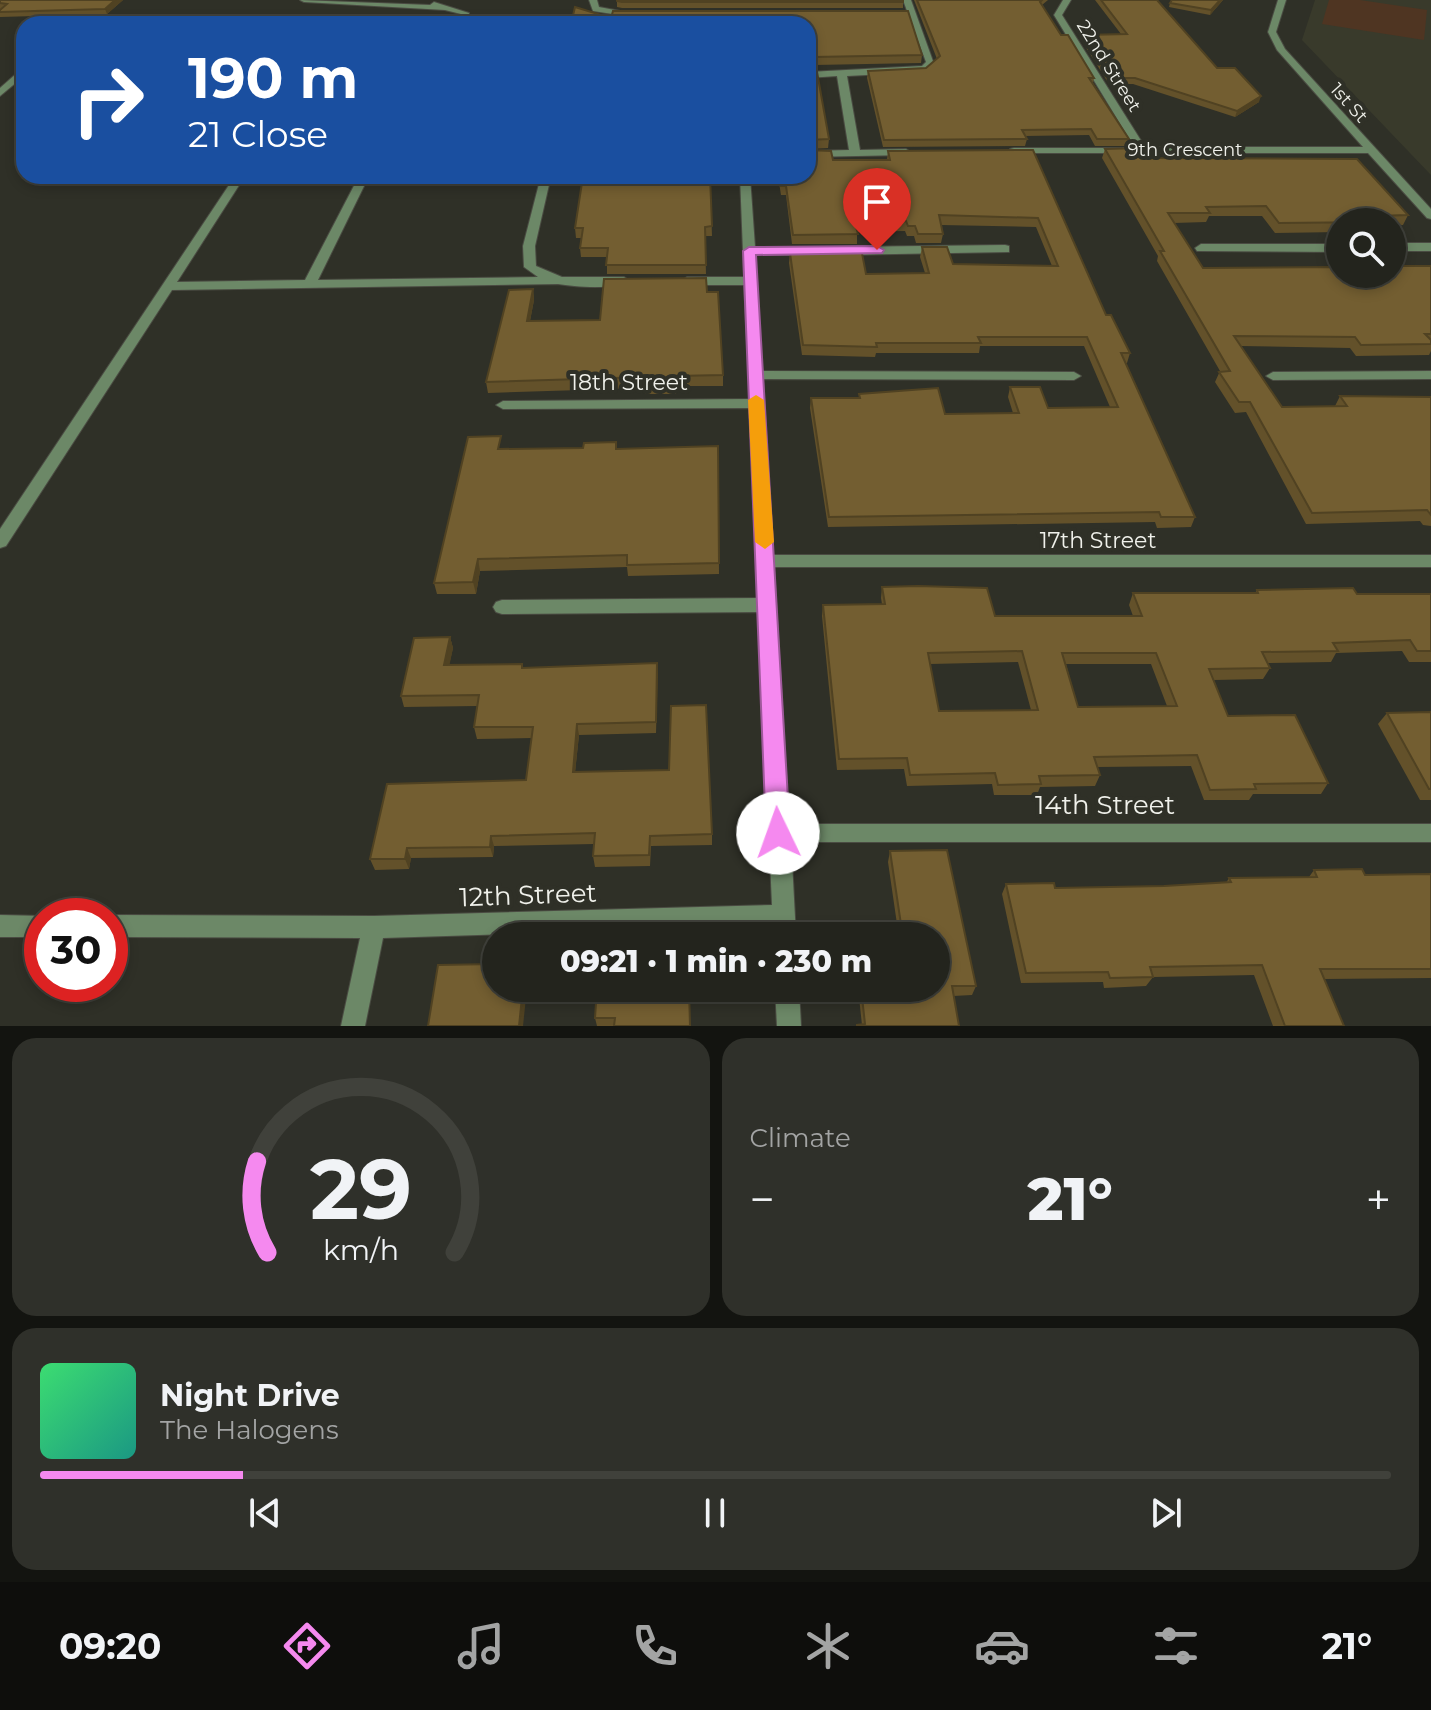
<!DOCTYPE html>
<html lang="en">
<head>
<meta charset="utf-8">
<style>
	body { margin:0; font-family:Montserrat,sans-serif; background:#2f302a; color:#f1f3f6; height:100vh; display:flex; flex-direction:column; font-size:30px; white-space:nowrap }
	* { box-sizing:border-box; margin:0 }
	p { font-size:26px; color:#a3a4a4 }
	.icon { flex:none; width:44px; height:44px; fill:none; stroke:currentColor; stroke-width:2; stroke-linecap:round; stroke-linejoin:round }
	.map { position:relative; height:1026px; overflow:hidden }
	.sheet { display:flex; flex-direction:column; gap:12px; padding:12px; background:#131410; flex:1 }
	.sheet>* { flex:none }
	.hud { position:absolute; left:16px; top:16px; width:800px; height:168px; border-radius:24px; box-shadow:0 4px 12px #0003,0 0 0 2px #40413b; background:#1a4fa0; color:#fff; overflow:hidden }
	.tools { position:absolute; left:1326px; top:208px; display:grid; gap:16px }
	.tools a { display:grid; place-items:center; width:80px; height:80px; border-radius:50%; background:#23241d; box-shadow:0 4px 12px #0003,0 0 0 2px #40413b; font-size:40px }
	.speed { position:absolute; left:24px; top:898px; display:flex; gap:16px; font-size:40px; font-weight:700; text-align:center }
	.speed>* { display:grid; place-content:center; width:104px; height:104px; border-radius:50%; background:#23241d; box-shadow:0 4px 12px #0003,0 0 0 2px #40413b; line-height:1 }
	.speed .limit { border:12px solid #d22; background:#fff; color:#111 }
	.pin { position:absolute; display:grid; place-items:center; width:68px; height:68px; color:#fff; margin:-82px -34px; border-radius:50% 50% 50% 0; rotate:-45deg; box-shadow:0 0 8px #0007 }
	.pin .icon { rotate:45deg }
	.me { position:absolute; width:88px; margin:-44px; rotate:357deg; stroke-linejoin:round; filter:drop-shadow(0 0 6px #0008) }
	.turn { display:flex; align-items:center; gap:28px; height:168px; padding:0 40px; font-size:36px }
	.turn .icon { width:104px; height:104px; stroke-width:2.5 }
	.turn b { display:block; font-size:56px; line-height:68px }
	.big { font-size:60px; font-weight:800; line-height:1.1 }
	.sheet .widget { flex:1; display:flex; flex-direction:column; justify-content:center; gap:12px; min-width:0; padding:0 28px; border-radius:24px; background:#2f302a }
	.sheet .dial { align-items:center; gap:0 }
	.dial svg { height:208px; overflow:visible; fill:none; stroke:#40413b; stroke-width:7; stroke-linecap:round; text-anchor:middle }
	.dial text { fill:#f1f3f6; stroke:none }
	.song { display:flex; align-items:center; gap:24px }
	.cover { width:96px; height:96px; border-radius:12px; background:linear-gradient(135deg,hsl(140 70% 55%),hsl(170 70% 35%)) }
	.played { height:8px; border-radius:4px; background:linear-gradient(90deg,#f589ef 15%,#40413b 15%) }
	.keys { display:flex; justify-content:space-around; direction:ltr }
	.heat { display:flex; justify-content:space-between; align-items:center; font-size:44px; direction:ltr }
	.sheet .tiles { flex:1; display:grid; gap:12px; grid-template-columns:1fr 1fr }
	.widget:last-child { grid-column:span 2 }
	.trip { position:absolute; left:482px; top:922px; width:468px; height:80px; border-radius:40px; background:#23241d; box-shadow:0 4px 12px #0003,0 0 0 2px #40413b; font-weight:800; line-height:80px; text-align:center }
	.menu { display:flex; height:128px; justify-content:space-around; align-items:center; background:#0e0e0c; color:#a3a4a4 }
	.menu .icon { width:56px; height:56px }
	.menu .active { color:#f589ef }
	.menu b { font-size:36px; color:#f1f3f6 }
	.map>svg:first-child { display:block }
	.built { fill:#393a2b }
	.green { fill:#4f3522 }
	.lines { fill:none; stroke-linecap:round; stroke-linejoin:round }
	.street-casing { stroke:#4a4b42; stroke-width:2 }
	.street { fill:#6c8867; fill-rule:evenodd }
	.wall { fill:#63512a; fill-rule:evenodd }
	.shaded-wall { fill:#504222 }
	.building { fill:#735e31; stroke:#504222; stroke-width:2; fill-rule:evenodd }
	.route { fill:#f589ef; stroke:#9f599b; stroke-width:2 }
	.slow { fill:#f59e0b }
	.labels { text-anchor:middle; stroke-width:8; stroke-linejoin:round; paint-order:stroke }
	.far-street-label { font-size:18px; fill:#f0f1eb; stroke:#2f3027 }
	.street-label { font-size:22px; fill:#f0f1eb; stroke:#2f3027 }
	.near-street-label { font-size:26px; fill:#f0f1eb; stroke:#2f3027 }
</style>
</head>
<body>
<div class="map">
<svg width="1431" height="1026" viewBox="0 0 1431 1026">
	<rect width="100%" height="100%" fill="#2f3027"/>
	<path class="built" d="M 1315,0 L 1431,0 L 1431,175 L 1302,40 Z"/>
	<path class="green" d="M 1329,0 L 1360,0 L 1427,10 L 1424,40 L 1322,24 Z"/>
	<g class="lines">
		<g class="street-casing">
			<g id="street">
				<path d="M 300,0 L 430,5 L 434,2 L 469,13 L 467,24 L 459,24 L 461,14 L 445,10 L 304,2 Z"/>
				<path d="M 589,0 L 597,0 L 599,7 L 636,14 L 632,17 L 593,11 Z"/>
				<path d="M 903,0 L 911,0 L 934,64 L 925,72 L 847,76 L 860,150 L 906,149 L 911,152 L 906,155 L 808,157 L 808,151 L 849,150 L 837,76 L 808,78 L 808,72 L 922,66 L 926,62 Z"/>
				<path d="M 1063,0 L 1071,0 L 1062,15 L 1145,147 L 1363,147 L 1277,50 L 1268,32 L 1278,0 L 1286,0 L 1276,32 L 1285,49 L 1431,209 L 1431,219 L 1427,218 L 1368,153 L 1010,153 L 1010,149 L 1014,148 L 1135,148 L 1054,15 Z"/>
				<path d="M 17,73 L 23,73 L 24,76 L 0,96 L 0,88 Z"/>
				<path d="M 235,176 L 245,176 L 177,282 L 305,280 L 359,176 L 369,176 L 318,280 L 538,277 L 524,267 L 523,246 L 541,176 L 551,176 L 535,246 L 536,266 L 562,277 L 624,277 L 630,281 C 617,290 575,287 558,284 L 172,290 L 6,546 L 0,548 L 0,529 Z"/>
				<path d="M 740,176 L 750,176 L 755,247 L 816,247 L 822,251 L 816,255 L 755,255 L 762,371 L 1074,372 L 1081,376 L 1074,380 L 763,379 L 773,555 L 1431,555 L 1431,567 L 774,567 L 789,824 L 1431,824 L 1431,842 L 791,842 L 796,936 L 774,936 L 773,926 L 383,938 L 365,1026 L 341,1026 L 360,938 L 110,937 L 110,915 L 374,916 L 772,905 L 759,612 L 502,614 L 496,612 L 493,607 L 496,602 L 502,600 L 759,598 L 750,408 L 503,409 L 496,405 L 503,401 L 750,399 L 744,285 L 687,285 L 681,281 L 687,277 L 744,277 Z"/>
				<rect x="1392" y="243" width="39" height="8"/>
				<path d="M 1201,244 L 1340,244 L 1340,252 L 1197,251 L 1195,248 Z"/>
				<path d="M 1005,245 L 1009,246 L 1009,252 L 839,255 L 833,251 L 839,247 Z"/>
				<path d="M 1431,371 L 1431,379 L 1273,380 L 1266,376 L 1273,372 Z"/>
				<path d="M 0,915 L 44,916 L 42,937 L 0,937 Z"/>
				<path d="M 775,988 L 799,988 L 801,1026 L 777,1026 Z"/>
			</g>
		</g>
		<use href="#street" class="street"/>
	</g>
	<g class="wall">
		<path d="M 0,0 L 123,0 L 107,14 L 0,17 Z"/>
		<path d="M 617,0 L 903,2 L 903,8 L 622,8 L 617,7 Z"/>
		<path d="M 914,0 L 1048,0 L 1042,5 L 1061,35 L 1094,78 L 1093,83 L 1129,139 L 1127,146 L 1095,146 L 1089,135 L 1025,136 L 1027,139 L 1025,146 L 883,147 L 867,78 L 868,71 L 926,68 L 937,59 Z"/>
		<path d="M 1095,0 L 1157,0 L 1217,68 L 1259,102 L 1235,117 L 1133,84 L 1109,84 L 1082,41 L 1083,35 L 1121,34 Z"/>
		<path d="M 1223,0 L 1210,15 L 1169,7 L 1170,3 Z"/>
		<path d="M 611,18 L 922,55 L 921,63 L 814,65 L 814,69 Z"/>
		<path d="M 808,72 L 829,139 L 828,148 L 808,149 Z"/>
		<path d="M 1105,149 L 1408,215 L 1403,225 L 1392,225 L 1392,222 L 1340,222 L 1340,232 L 1275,233 L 1262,216 L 1209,216 L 1206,222 L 1174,223 L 1203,268 L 1431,266 L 1431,351 L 1429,355 L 1356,356 L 1350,348 L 1241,346 L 1282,407 L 1335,406 L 1340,396 L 1431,397 L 1431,526 L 1423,525 L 1420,521 L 1306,524 L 1246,412 L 1235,413 L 1215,382 L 1220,371 L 1157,261 L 1158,256 L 1102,158 Z"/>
		<path d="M 1033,150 L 1106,315 L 1130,353 L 1127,363 L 1125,363 L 1195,517 L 1191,527 L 1157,528 L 1155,522 L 828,527 L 810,408 L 811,398 L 859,398 L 859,394 L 945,414 L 1013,413 L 1008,397 L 1010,387 L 1048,408 L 1110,407 L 1084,346 L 980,346 L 979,353 L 876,353 L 875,357 L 802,355 L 789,263 L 790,253 L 794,253 L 794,248 L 866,274 L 925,273 L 920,257 L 922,247 L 953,264 L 1052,266 L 1036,227 L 941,225 L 943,234 L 941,243 L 916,243 L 914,236 L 907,236 L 905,231 L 857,232 L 857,244 L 792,244 L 786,195 L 781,195 L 778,176 L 808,176 L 833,160 L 887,160 L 888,151 Z"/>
		<path d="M 583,176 L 719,176 L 710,176 L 712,236 L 705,236 L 706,274 L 607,274 L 607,257 L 581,257 L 580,248 L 582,238 L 576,238 L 575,228 Z"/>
		<path d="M 533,289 L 534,300 L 530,321 L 600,320 L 707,292 L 723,375 L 723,386 L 677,386 L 676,394 L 645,394 L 645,388 L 488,393 L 486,382 Z"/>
		<path d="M 718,446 L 719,574 L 628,576 L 627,567 L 480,571 L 476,594 L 437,594 L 434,583 L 503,449 L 617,449 Z"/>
		<path d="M 882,587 L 995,616 L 1133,616 L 1129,605 L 1133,593 L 1255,593 L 1257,590 L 1357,594 L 1431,594 L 1431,662 L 1409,662 L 1402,651 L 1336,653 L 1331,662 L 1267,663 L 1270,668 L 1263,679 L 1214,680 L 1228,716 L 1328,783 L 1321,794 L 1253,794 L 1249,800 L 1204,800 L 1191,766 L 1097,767 L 1100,775 L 1095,786 L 1040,787 L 1037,795 L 994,795 L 992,784 L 907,786 L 904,769 L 837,770 L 822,616 L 823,605 L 882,604 L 881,598 ZM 1018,662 L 1031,710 L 939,711 L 930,664 ZM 1066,664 L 1151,664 L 1167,706 L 1078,707 Z"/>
		<path d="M 450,637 L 453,648 L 449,665 L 523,668 L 657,663 L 656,733 L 579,735 L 575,772 L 712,834 L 712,845 L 651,846 L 650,866 L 595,867 L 593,856 L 594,844 L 494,846 L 493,857 L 411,858 L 409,869 L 375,870 L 370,859 L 526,780 L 532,738 L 477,739 L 474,727 L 477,706 L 404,707 L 401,696 Z"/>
		<path d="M 1431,712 L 1431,800 L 1420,800 L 1378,724 L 1387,713 Z"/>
		<path d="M 890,851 L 976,986 L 972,995 L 953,996 L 959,1026 L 862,1025 L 858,988 L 936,988 L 936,936 L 854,936 L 855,932 L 898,931 L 888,862 Z"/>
		<path d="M 1314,870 L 1365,875 L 1431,874 L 1431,978 L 1324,979 L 1344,1026 L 1273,1026 L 1254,975 L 1153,977 L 1146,986 L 1104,988 L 1103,982 L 1021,983 L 1002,894 L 1006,884 L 1055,888 L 1164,886 L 1226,883 L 1229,878 L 1309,877 Z"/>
		<path d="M 597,988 L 690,1026 L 597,1026 L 595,1018 Z"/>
	</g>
	<g class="shaded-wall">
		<path d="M 115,0 L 123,0 L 107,14 L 105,9 Z"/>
		<path d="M 1220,0 L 1223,0 L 1210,15 L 1211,10 Z"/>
		<path d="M 814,61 L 814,69 L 808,70 L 808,62 Z"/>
		<path d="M 1261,96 L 1259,102 L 1235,117 L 1237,111 Z"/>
		<path d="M 533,289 L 534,300 L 528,331 L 527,321 Z"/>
		<path d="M 478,559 L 480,571 L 476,594 L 473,582 Z"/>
		<path d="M 450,637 L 453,648 L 447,677 L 444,665 Z"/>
		<path d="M 657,663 L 658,674 L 656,733 L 656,722 Z"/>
		<path d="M 577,724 L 579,735 L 574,783 L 573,772 Z"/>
		<path d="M 491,836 L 494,846 L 493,857 L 490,847 Z"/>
		<path d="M 407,848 L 411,858 L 409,869 L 405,859 Z"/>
		<path d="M 523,988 L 527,988 L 523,1026 L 519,1026 Z"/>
	</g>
	<g class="building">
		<path d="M 0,0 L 115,0 L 105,9 L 0,12 L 0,10 L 7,4 L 0,3 Z"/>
		<path d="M 617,0 L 903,0 L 903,2 L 622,2 L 617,1 Z"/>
		<path d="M 917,0 L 1042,0 L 1040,2 L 1061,35 L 1068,35 L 1094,78 L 1089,78 L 1129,139 L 1097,139 L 1091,129 L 1022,130 L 1027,139 L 884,140 L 868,71 L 926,68 L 940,56 Z"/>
		<path d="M 1101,0 L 1157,0 L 1217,68 L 1235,68 L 1261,96 L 1237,111 L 1135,78 L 1111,78 L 1083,35 L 1127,34 Z"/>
		<path d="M 1172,0 L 1220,0 L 1211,10 L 1170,3 Z"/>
		<path d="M 575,7 L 611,18 L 613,11 L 908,11 L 922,55 L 814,57 L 814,61 L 808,62 L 808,24 L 571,24 Z"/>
		<path d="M 808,72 L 817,72 L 829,139 L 808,140 Z"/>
		<path d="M 1137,148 L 1143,158 L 1357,159 L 1408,215 L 1376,216 L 1381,222 L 1279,223 L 1266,206 L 1206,207 L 1210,213 L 1168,213 L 1203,268 L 1340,267 L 1340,274 L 1392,274 L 1392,266 L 1431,266 L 1431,334 L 1425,334 L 1431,340 L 1431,344 L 1361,345 L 1355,337 L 1234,336 L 1282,407 L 1347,406 L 1340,396 L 1431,397 L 1431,515 L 1427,510 L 1312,513 L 1250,402 L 1239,402 L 1219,372 L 1230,371 L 1160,251 L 1164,251 L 1105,149 Z"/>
		<path d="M 808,150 L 831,151 L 833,160 L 890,160 L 888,151 L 1033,150 L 1106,315 L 1111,315 L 1130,353 L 1121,353 L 1195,517 L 1161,517 L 1159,512 L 829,517 L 811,398 L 860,398 L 859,394 L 938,388 L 945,414 L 1019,413 L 1010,387 L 1040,387 L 1048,408 L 1118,407 L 1087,337 L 978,337 L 981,343 L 876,343 L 877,347 L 803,345 L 790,253 L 795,253 L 794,248 L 861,248 L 866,274 L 929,273 L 922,247 L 947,247 L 953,264 L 1058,266 L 1038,218 L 939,215 L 943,234 L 918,234 L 915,226 L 908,226 L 906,221 L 855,223 L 858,234 L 793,235 L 786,186 L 781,186 L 780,176 L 808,176 Z"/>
		<path d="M 583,176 L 710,176 L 712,226 L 705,227 L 706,265 L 606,265 L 608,248 L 580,248 L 583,228 L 575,228 Z"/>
		<path d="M 706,278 L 707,292 L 718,292 L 723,375 L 676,376 L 676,383 L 645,384 L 645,377 L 486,382 L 509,290 L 533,289 L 527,321 L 600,320 L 604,279 Z"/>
		<path d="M 501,436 L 498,449 L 583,448 L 584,443 L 616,442 L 616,449 L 718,446 L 719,563 L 627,565 L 627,555 L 478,559 L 473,582 L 434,583 L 468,437 Z"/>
		<path d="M 918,586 L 987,588 L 995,616 L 1142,616 L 1133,593 L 1258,593 L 1257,590 L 1353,588 L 1357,594 L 1431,594 L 1431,651 L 1417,651 L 1410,640 L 1333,643 L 1338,651 L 1262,652 L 1270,668 L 1209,669 L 1228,716 L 1295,715 L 1328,783 L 1254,784 L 1256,789 L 1210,790 L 1197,755 L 1094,757 L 1100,775 L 1039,776 L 1041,784 L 998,785 L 995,773 L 910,775 L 907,758 L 839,759 L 823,605 L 885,604 L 882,587 ZM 1022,651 L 1038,710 L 939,711 L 928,653 ZM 1062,653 L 1156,653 L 1177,706 L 1078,707 Z"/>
		<path d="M 450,637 L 444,665 L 522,664 L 522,668 L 657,663 L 656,722 L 577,724 L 573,772 L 669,770 L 671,706 L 706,705 L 712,834 L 650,836 L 649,855 L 593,856 L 595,833 L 491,836 L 490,847 L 407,848 L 405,859 L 370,859 L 387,784 L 526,780 L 533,727 L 474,727 L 479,695 L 401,696 L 414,638 Z"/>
		<path d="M 1431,712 L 1431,789 L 1429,789 L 1387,713 Z"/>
		<path d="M 947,850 L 976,986 L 952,986 L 959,1026 L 857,1026 L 857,1025 L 865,1024 L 861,988 L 936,988 L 936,936 L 855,936 L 855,932 L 902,931 L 890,851 Z"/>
		<path d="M 1362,869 L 1365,875 L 1431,874 L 1431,969 L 1320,969 L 1344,1026 L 1285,1026 L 1262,965 L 1150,967 L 1153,977 L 1110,978 L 1108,972 L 1026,973 L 1006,884 L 1054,883 L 1055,888 L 1164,886 L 1231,882 L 1229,878 L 1317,877 L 1314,870 Z"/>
		<path d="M 496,964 L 496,988 L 523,988 L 519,1026 L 428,1026 L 438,965 Z"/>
		<path d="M 597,988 L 689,988 L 690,1026 L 614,1026 L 615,1018 L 595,1018 Z"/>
	</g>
	<path class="route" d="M 877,246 L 884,250 L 882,253 L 756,255 L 790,833 L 787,840 L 778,843 L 770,840 L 766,833 L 743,251 L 749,247 Z"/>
	<path class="slow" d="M 756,395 L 764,400 L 774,542 L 765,549 L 755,542 L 748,400 Z"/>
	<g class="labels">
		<g class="far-street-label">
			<text transform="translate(1109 66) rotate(58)" y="6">22nd Street</text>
			<text transform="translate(1349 103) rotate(48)" y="6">1st St</text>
			<text x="1185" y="156">9th Crescent</text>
		</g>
		<g class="street-label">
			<text x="629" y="390">18th Street</text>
			<text x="1098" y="548">17th Street</text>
		</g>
		<g class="near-street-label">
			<text x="1105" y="814">14th Street</text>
			<text transform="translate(528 895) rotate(-2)" y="9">12th Street</text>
		</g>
	</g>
</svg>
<div class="tools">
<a><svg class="icon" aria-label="search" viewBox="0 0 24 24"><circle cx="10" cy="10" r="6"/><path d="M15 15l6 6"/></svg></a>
</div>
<div class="speed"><div class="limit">30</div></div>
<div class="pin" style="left:877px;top:250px;background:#d93025"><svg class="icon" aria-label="arrive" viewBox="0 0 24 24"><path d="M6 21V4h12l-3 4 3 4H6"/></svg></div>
<svg class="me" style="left:778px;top:833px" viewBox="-20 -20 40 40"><circle r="19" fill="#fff"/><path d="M0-13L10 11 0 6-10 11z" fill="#f589ef"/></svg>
<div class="trip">09:21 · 1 min · 230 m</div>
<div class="hud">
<div class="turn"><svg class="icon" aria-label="right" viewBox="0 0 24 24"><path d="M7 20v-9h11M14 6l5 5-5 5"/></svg><div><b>190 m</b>21 Close</div></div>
</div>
</div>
<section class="sheet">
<div class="tiles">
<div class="widget dial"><svg viewBox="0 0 100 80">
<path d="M14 69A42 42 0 1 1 86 69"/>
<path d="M14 69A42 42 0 0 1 10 34" stroke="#f589ef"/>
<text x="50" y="56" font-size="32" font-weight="700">29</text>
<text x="50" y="72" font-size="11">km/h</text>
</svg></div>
<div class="widget"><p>Climate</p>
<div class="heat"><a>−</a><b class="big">21°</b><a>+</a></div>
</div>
<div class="widget">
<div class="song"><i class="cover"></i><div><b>Night Drive</b><p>The Halogens</p></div></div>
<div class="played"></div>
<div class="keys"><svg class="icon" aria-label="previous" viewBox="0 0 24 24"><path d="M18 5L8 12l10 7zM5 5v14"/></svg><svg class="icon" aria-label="pause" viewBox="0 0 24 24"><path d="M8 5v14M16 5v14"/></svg><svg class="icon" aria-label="next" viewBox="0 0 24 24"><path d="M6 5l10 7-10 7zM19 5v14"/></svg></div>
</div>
</div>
</section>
<nav class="menu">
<b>09:20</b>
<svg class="icon active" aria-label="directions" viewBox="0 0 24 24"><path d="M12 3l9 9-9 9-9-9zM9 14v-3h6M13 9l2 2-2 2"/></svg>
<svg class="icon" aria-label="music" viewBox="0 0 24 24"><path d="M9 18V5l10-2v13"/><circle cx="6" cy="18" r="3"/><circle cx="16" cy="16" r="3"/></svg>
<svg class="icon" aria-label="phone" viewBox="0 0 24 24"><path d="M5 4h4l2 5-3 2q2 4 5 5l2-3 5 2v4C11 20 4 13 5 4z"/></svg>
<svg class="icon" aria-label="climate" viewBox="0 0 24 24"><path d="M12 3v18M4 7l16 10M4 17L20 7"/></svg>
<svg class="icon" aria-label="car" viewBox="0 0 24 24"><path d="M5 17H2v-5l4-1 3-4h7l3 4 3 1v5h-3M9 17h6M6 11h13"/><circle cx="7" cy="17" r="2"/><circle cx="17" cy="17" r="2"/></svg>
<svg class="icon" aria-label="filters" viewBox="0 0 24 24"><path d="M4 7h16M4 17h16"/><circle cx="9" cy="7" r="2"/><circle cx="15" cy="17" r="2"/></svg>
<b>21°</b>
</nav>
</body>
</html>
